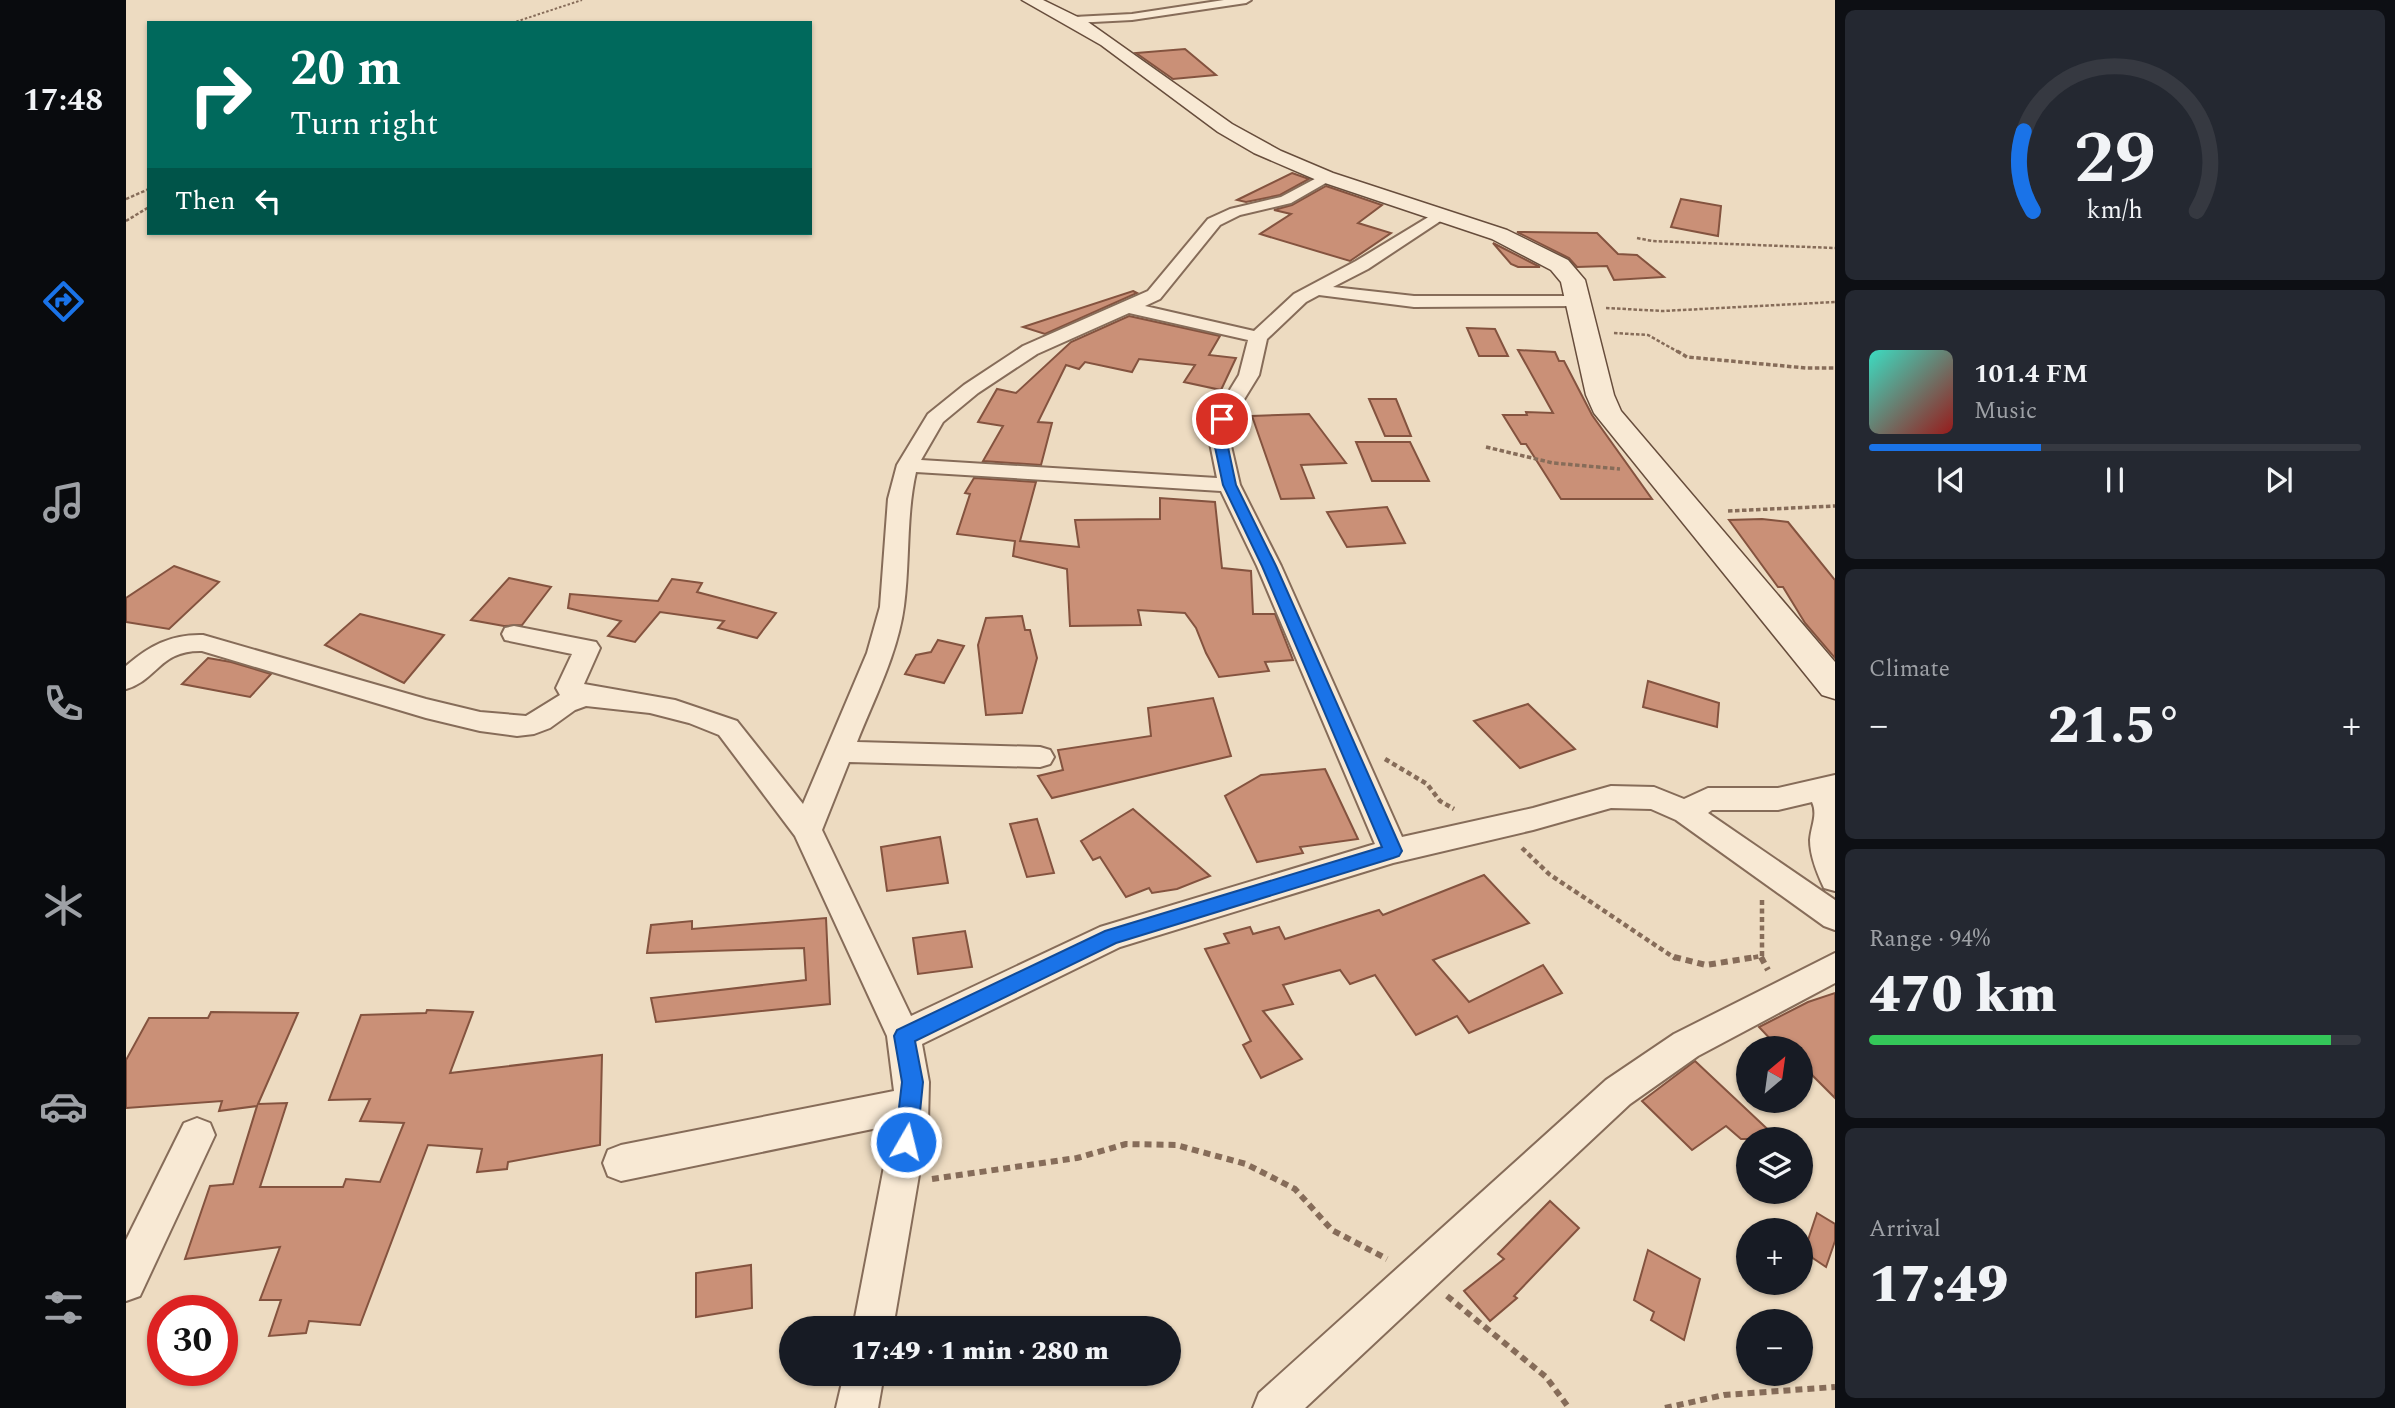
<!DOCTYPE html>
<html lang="en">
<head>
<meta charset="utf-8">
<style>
	body { margin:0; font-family:Spectral,serif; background:#242831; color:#f1f3f6; height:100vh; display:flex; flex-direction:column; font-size:26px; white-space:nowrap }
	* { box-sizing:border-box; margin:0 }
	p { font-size:23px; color:#9ea1a6 }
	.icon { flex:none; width:38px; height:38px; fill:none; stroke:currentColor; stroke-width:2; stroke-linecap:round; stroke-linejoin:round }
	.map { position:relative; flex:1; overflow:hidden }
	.side { display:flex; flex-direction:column; gap:10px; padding:10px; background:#0d0f14; width:560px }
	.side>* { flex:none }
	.hud { position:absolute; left:21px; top:21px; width:665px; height:214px; border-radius:0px; box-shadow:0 2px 5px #0004; background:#00695c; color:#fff; overflow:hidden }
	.needle { width:46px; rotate:29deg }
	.controls { position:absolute; left:1610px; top:1036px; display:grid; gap:14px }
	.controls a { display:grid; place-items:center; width:77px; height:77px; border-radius:50%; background:#171b24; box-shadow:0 2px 5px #0004; font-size:35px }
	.speed { position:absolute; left:21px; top:1295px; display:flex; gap:14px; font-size:35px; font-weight:700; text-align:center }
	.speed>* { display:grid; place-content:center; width:91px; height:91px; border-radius:50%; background:#171b24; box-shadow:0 2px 5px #0004; line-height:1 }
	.speed .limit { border:10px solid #d22; background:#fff; color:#111 }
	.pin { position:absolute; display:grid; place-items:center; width:60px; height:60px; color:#fff; margin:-30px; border:4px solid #fff; border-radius:50%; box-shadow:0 2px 7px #0007 }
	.me { position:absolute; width:77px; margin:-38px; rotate:8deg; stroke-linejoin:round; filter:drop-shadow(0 0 5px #0008) }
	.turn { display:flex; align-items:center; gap:24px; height:147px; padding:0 28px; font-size:32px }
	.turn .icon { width:91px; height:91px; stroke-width:2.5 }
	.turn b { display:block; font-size:49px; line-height:60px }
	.then { display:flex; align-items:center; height:66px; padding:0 28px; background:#0003; gap:14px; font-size:26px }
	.big { font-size:52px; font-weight:800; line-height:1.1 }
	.side .widget { flex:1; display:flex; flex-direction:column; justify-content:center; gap:10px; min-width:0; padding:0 24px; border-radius:10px; background:#242831 }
	.side .dial { align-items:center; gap:0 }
	.dial svg { height:182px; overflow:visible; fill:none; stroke:#363941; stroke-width:7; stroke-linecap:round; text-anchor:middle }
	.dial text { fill:#f1f3f6; stroke:none }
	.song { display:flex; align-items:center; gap:21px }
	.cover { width:84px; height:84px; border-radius:10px; background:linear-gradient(135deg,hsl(170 70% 55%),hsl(0 70% 35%)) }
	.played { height:7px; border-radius:4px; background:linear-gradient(90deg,#1a73e8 35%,#363941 35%) }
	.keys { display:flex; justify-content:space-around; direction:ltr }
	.heat { display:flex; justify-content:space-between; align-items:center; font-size:38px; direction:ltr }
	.charge { height:10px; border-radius:5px; background:linear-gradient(90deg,#34c759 94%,#363941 0) }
	.trip { position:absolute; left:653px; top:1316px; width:402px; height:70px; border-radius:35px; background:#171b24; box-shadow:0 2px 5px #0004; font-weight:800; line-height:70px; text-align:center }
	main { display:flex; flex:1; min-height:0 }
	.menu { display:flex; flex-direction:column; width:126px; justify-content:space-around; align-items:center; background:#090b0e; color:#9ea1a6 }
	.menu .icon { width:49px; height:49px }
	.menu .active { color:#1a73e8 }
	.menu b { font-size:32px; color:#f1f3f6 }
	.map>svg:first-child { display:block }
	.building { fill:#ca9077; stroke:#84533f; stroke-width:2 }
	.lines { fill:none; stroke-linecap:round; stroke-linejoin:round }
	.minor-casing { stroke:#866c59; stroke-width:4 }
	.secondary-casing { stroke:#674d3c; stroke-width:3 }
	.path-far4 { stroke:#866c59; stroke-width:2; stroke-dasharray:2.5 2; stroke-linecap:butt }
	.path-far3 { stroke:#866c59; stroke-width:2.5; stroke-dasharray:3.5 2; stroke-linecap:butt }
	.path-far2 { stroke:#866c59; stroke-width:3.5; stroke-dasharray:4.5 2.5; stroke-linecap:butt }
	.path-far1 { stroke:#866c59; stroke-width:4.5; stroke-dasharray:5 3.5; stroke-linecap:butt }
	.path { stroke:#866c59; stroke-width:6; stroke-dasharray:7 5; stroke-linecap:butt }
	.minor { fill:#f8e9d4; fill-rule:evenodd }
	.secondary { fill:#f8e9d4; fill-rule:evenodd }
	.route { fill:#1a73e8; stroke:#114b97; stroke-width:2 }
</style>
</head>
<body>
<main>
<nav class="menu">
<b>17:48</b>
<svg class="icon active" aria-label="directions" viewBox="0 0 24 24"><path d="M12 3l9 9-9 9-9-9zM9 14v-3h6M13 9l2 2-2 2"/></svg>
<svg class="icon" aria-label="music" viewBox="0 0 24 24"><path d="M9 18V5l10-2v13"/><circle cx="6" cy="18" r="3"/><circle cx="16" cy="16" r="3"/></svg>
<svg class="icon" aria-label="phone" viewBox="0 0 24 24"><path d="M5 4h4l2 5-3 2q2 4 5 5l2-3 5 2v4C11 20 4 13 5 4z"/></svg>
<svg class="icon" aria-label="climate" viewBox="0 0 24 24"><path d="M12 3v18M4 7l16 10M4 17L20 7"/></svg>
<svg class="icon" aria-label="car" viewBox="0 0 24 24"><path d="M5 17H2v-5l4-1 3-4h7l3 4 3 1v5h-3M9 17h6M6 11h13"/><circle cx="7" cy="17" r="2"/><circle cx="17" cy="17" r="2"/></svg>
<svg class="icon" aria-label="filters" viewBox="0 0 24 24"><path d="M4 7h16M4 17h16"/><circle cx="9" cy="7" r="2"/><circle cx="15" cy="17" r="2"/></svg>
</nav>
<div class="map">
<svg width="1709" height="1408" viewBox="0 0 1709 1408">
	<rect width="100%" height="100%" fill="#eddbc1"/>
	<g class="building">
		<path d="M 1059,49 L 1090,75 L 1047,79 L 1010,53 Z"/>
		<path d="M 1166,173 L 1183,179 L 1154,195 L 1120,202 L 1111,200 Z"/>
		<path d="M 1200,186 L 1256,205 L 1232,223 L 1265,233 L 1224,261 L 1134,234 L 1165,214 L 1148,210 L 1166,205 Z"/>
		<path d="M 1555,199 L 1595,206 L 1592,236 L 1545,227 Z"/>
		<path d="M 1391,232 L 1471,233 L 1492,254 L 1511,255 L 1538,277 L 1488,280 L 1481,266 L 1451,267 L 1443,258 Z"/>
		<path d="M 1367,243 L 1414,267 L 1392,267 L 1385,264 Z"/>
		<path d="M 1007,291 L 1011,293 L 919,334 L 897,327 Z"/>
		<path d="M 1003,316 L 1094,336 L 1083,355 L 1110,358 L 1095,390 L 1058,382 L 1069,365 L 1013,359 L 1006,372 L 959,362 L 953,369 L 940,365 L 912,422 L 926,423 L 915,465 L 857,461 L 877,426 L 852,422 L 871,389 L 890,393 L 945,342 Z"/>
		<path d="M 1341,328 L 1369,329 L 1382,356 L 1353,356 Z"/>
		<path d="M 1392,350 L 1429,352 L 1433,361 L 1438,361 L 1466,415 L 1526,499 L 1435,499 L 1400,444 L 1395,444 L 1377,415 L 1401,415 L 1400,412 L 1427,413 Z"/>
		<path d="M 1243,399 L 1270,399 L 1285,436 L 1259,436 Z"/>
		<path d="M 1183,414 L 1220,463 L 1175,465 L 1188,498 L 1155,499 L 1126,416 Z"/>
		<path d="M 1230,442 L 1284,442 L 1303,481 L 1246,481 Z"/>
		<path d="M 848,478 L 910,482 L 894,541 L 953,547 L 949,520 L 1034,519 L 1034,498 L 1089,502 L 1096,568 L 1125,571 L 1127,614 L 1149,614 L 1167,660 L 1139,662 L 1143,671 L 1093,677 L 1080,653 L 1070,628 L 1059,613 L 1012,610 L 1015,625 L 944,626 L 941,569 L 887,556 L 889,541 L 831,534 L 844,494 L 839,493 Z"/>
		<path d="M 1261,507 L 1279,543 L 1221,547 L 1201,512 Z"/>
		<path d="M 1636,519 L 1662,522 L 1709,580 L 1709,658 L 1679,623 L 1657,587 L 1652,587 L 1603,520 Z"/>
		<path d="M 48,566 L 93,582 L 43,629 L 0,622 L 0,598 Z"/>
		<path d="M 383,578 L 425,587 L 396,625 L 378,626 L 345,620 Z"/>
		<path d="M 546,579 L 576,583 L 571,592 L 650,613 L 631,638 L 592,628 L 598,621 L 534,612 L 509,642 L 482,636 L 495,621 L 442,608 L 444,594 L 532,601 Z"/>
		<path d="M 234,614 L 318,635 L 278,683 L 199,645 Z"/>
		<path d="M 896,616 L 899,630 L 904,630 L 911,658 L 896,713 L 860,715 L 852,645 L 860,618 Z"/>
		<path d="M 812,640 L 838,646 L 818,683 L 779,674 L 790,655 L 805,652 Z"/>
		<path d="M 82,658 L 105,662 L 145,674 L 124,697 L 56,684 Z"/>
		<path d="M 1522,681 L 1593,703 L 1591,727 L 1517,707 Z"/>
		<path d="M 1087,698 L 1105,756 L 926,798 L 912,776 L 937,770 L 932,750 L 1025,736 L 1022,708 Z"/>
		<path d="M 1402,704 L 1449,749 L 1394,768 L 1348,721 Z"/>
		<path d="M 1199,769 L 1232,839 L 1174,847 L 1177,853 L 1131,862 L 1099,796 L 1135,775 Z"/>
		<path d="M 1007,809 L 1084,876 L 1051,889 L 1026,893 L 1023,888 L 1000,897 L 974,857 L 967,860 L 955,841 Z"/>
		<path d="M 911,819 L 928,873 L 901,877 L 884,824 Z"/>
		<path d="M 814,837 L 822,883 L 761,891 L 755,847 Z"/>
		<path d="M 1358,875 L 1403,923 L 1307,960 L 1343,1002 L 1417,965 L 1436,993 L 1343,1033 L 1331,1016 L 1290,1035 L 1249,975 L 1224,984 L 1214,970 L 1157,985 L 1167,1004 L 1137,1011 L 1176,1059 L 1135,1078 L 1117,1045 L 1125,1041 L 1079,949 L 1103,943 L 1098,934 L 1124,927 L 1127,934 L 1153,927 L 1159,939 L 1253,910 L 1257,915 Z"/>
		<path d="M 700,918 L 704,1004 L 530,1022 L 525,998 L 680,980 L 678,948 L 521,953 L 525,925 L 566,921 L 566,929 Z"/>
		<path d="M 839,931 L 846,967 L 792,974 L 787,938 Z"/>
		<path d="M 1709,993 L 1709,1098 L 1675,1064 L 1675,1048 L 1658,1048 L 1652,1042 L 1649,1044 L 1633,1027 L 1682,1002 Z"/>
		<path d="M 301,1010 L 347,1012 L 324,1073 L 476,1055 L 474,1145 L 382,1162 L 381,1169 L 351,1172 L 356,1149 L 302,1145 L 234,1325 L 183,1321 L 180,1333 L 143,1336 L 155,1300 L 134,1300 L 154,1247 L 59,1259 L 84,1186 L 107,1184 L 131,1106 L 93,1111 L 96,1101 L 0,1108 L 0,1060 L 23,1018 L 82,1018 L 85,1012 L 172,1013 L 132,1104 L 161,1103 L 134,1187 L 217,1187 L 220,1179 L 254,1182 L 278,1123 L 234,1121 L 244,1099 L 203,1100 L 235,1015 L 300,1013 Z"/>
		<path d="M 1569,1061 L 1652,1139 L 1615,1139 L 1600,1126 L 1566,1150 L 1516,1101 Z"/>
		<path d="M 1424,1201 L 1453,1228 L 1388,1296 L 1391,1298 L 1364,1321 L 1338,1291 L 1378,1259 L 1372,1254 Z"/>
		<path d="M 1691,1213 L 1709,1224 L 1709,1241 L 1700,1267 L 1678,1252 Z"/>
		<path d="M 1522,1250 L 1574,1279 L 1558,1340 L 1525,1320 L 1528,1312 L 1508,1300 Z"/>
		<path d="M 625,1265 L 626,1308 L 570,1317 L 570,1273 Z"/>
	</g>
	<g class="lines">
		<g class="minor-casing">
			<g id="minor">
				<path d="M 1098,0 L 1125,0 L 1120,3 L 1006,20 L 948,23 L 942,20 L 948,17 L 1006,14 Z"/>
				<path d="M 1200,173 L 1207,177 L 1205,180 L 1165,203 L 1114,215 L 1094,225 L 1034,299 L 1019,306 L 1128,331 L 1168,294 L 1230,261 L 1314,210 L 1319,212 L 1322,215 L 1319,218 L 1242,269 L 1207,287 L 1288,296 L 1452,296 L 1461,301 L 1452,306 L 1288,307 L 1193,295 L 1180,302 L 1141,339 L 1133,375 L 1106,419 L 1102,433 L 1114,485 L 1155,566 L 1276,837 L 1407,808 L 1485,786 L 1528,787 L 1558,799 L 1582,788 L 1652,788 L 1709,775 L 1709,891 L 1698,888 C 1691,873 1684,856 1684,840 C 1685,826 1692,815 1686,802 L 1652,810 L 1586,810 L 1582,813 L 1709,900 L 1709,930 L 1698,926 L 1550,820 L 1525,809 L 1485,808 L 1407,830 L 1267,863 L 994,947 L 796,1044 L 803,1082 L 802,1122 L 767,1328 L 727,1328 L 766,1125 L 495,1181 L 482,1176 L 477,1163 L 482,1150 L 495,1145 L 768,1091 L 761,1036 L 669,836 L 593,735 L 563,723 L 524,713 L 460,706 L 449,710 L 424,728 L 408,734 L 391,736 L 354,731 L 300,718 L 76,651 C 33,650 32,680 0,689 L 0,666 C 23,646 45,634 77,635 L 300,699 L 354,712 L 400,716 L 434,695 L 430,688 L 446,654 L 379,640 L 376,634 L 379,628 L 388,626 L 470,642 L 474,648 L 458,684 L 549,700 L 611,721 L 677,804 L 741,653 L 754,607 L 762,499 L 771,465 L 802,414 L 838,385 L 897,346 L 1022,291 L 1082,219 L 1104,209 L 1155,197 ZM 1003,313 L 1122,340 L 1113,375 L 1086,419 L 1082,433 L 1091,478 L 795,460 L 817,422 L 852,393 L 911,354 ZM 790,472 L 1095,491 L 1131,566 L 1249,844 L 974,927 L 785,1016 L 696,830 L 723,762 L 914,767 L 924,764 L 928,757 L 924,750 L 914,747 L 731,742 C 748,699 772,653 778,606 C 784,561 780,516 790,472 Z"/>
				<path d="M 1709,953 L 1709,983 L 1572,1056 L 1504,1104 L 1179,1408 L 1127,1408 L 1133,1393 L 1480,1080 L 1548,1034 Z"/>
				<path d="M 71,1118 L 84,1123 L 89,1135 L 14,1296 L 0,1301 L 0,1240 L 58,1123 Z"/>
				<path d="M 718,1374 L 758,1374 L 752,1408 L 710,1408 Z"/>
			</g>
		</g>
		<g class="secondary-casing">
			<path id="secondary" d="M 896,0 L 917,0 L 962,22 L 1106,124 L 1155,151 L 1207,173 L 1381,230 L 1442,260 L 1459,280 L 1488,395 L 1495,411 L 1709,662 L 1709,699 L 1696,695 L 1468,413 L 1460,395 L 1435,282 L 1425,270 L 1366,239 L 1193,181 L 1128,153 L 1092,132 L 975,45 Z"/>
		</g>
		<path class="path-far4" d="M 386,23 L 456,0"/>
		<g class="path-far3">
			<path d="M 0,199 L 23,189"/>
			<path d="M 0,221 L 23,207"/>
			<path d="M 1511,238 L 1526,241 L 1709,248"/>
			<path d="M 1480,308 L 1537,311 L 1709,302"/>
			<path d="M 1488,333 L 1522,335 L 1554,353"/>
		</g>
		<g class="path-far2">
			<path d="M 1551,351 L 1561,357 L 1680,368 L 1709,368"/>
			<path d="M 1360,447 L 1427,463 L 1494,469"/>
			<path d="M 1602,511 L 1709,506"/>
		</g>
		<g class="path-far1">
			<path d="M 1259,759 L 1301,784 L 1314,801 L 1328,809"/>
			<path d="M 1396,848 L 1423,874 L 1550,959"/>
			<path d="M 1636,900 L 1636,959"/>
			<path d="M 1619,959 L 1635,956"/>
		</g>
		<g class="path">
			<path d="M 1548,957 L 1580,965 L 1630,957"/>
			<path d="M 1635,957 L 1642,970"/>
			<path d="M 806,1179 L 951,1158 L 1000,1144 L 1050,1145 L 1120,1164 L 1169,1189 L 1206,1230 L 1261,1259"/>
			<path d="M 1321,1296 L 1420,1377 L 1443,1408"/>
			<path d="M 1539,1408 L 1598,1395 L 1709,1387"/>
		</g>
		<use href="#minor" class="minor"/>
		<use href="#secondary" class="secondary"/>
	</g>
	<path class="route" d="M 1096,416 L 1102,419 L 1099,433 L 1110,485 L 1150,566 L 1276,851 L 1273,856 L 1267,858 L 990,943 L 789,1041 L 797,1082 L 791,1142 L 788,1150 L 780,1153 L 772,1150 L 769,1142 L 776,1082 L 768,1036 L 771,1030 L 979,931 L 1256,847 L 1136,566 L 1097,485 L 1086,433 L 1090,419 Z"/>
</svg>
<div class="controls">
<a><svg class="needle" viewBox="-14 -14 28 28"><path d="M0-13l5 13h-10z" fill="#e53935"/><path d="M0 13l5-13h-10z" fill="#9ea1a6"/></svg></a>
<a><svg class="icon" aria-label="layers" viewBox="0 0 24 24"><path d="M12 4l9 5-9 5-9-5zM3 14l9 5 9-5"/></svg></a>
<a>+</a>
<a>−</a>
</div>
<div class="speed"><div class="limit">30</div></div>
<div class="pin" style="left:1096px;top:419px;background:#d93025"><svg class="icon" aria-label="arrive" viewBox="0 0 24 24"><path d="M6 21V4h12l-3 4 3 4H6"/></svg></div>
<svg class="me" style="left:780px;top:1142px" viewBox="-20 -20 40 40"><circle r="17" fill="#1a73e8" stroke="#fff" stroke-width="3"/><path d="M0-11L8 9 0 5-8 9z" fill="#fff"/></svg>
<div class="trip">17:49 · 1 min · 280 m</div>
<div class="hud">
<div class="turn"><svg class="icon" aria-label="right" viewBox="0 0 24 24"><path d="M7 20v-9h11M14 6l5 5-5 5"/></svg><div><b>20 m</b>Turn right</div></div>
<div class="then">Then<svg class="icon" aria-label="left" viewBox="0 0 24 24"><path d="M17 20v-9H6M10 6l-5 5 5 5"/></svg></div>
</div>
</div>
<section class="side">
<div class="widget dial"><svg viewBox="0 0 100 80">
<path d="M14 69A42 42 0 1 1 86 69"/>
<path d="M14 69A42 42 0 0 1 10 34" stroke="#1a73e8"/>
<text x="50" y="56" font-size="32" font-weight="700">29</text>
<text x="50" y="72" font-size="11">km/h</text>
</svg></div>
<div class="widget">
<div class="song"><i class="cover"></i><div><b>101.4 FM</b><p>Music</p></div></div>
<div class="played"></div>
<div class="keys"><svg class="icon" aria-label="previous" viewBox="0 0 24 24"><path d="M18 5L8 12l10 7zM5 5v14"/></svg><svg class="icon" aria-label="pause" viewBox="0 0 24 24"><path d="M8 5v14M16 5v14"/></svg><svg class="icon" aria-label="next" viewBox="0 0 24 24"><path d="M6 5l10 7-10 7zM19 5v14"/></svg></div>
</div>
<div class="widget"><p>Climate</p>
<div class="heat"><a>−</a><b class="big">21.5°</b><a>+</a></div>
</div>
<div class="widget"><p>Range · 94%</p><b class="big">470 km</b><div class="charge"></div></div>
<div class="widget"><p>Arrival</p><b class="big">17:49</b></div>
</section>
</main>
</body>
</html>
